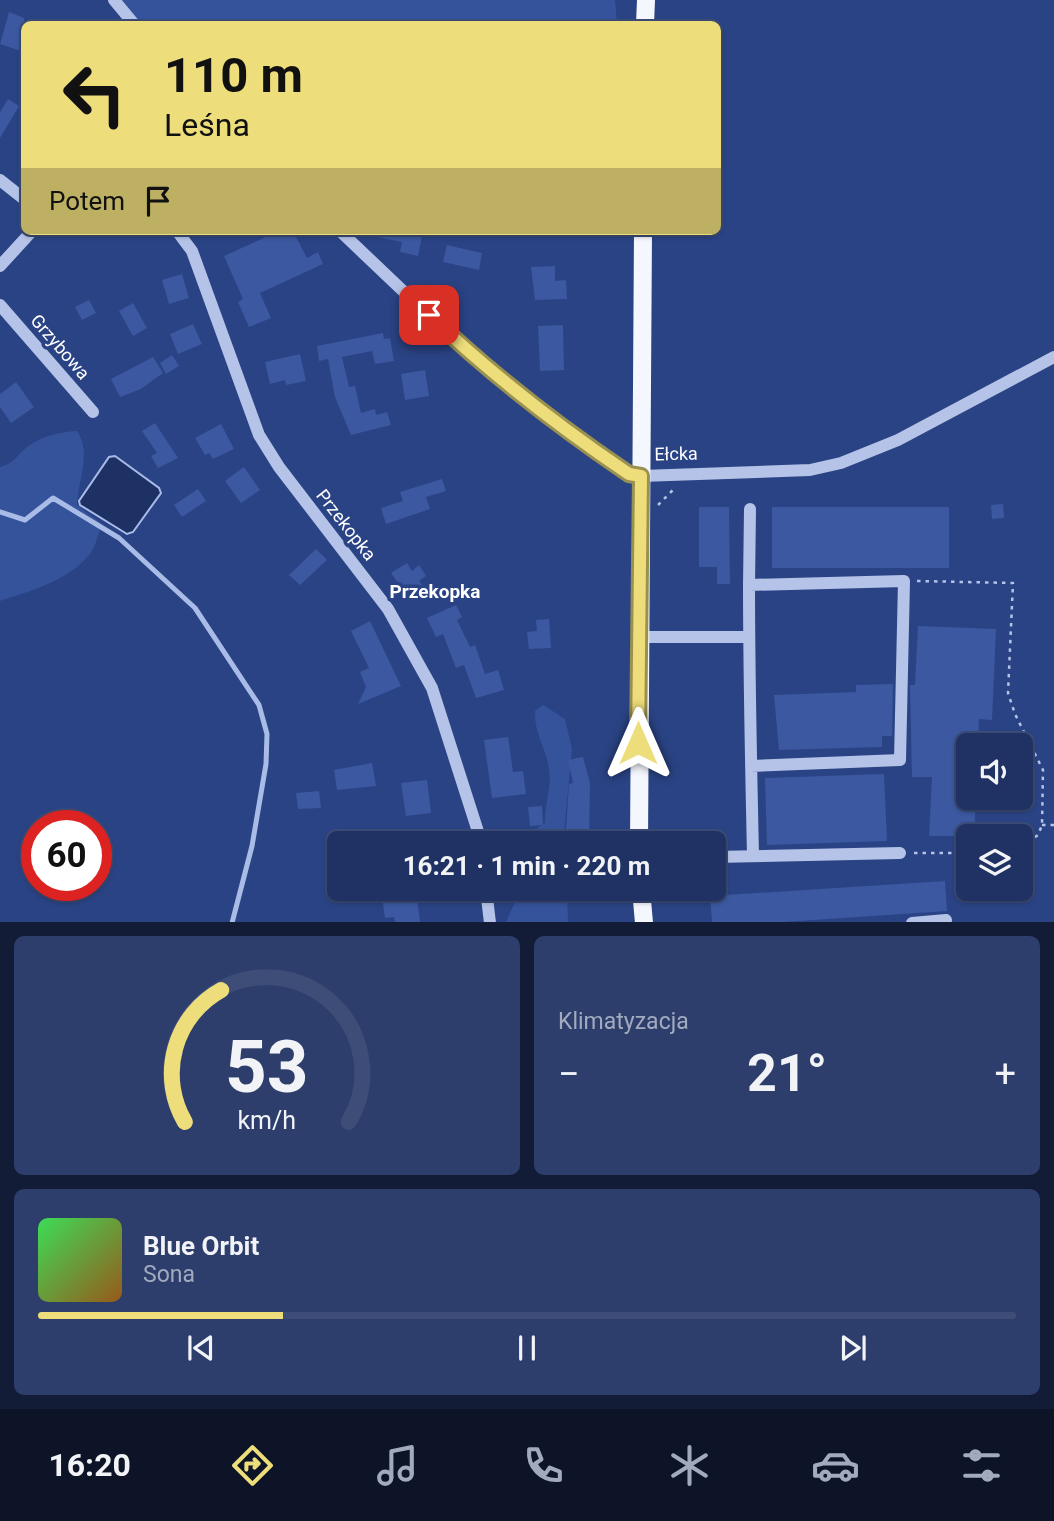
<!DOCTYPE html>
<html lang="pl">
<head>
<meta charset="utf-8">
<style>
	body { margin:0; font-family:Roboto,sans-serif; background:#2d3e6c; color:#f1f3f6; height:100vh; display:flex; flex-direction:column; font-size:26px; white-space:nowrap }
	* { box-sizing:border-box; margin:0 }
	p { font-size:23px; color:#a2aabe }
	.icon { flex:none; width:38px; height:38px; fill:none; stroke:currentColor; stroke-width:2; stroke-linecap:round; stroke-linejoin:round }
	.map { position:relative; height:922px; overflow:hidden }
	.details { display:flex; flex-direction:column; gap:14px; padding:14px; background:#121c36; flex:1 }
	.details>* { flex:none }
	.guide { position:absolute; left:21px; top:21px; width:700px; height:214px; border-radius:10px; box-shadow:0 2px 5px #0004,0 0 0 2px #3d4d78; background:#eddd7b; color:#111; overflow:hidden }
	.tools { position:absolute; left:956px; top:733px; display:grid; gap:14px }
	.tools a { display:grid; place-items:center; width:77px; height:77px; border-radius:10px; background:#203263; box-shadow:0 2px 5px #0004,0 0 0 2px #3d4d78; font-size:35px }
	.speed { position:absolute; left:21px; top:810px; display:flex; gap:14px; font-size:35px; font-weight:700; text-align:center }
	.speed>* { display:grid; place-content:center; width:91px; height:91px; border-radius:50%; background:#203263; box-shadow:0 2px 5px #0004,0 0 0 2px #3d4d78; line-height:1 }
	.speed .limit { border:10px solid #d22; background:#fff; color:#111 }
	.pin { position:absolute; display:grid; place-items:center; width:60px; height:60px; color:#fff; margin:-30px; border-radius:14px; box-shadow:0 4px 10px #0006 }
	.me { position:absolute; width:77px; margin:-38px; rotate:0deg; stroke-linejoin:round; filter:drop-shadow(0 0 5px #0008) }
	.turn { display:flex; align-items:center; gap:24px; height:147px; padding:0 28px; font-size:32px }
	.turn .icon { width:91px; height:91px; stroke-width:2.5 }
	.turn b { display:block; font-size:49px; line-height:60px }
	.then { display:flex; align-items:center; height:66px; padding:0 28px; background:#0003; gap:14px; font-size:26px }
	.big { font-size:52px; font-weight:700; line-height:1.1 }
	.details .tile { flex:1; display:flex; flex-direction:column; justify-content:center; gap:10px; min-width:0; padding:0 24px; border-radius:10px; background:#2d3e6c }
	.details .dial { align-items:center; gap:0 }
	.dial svg { height:182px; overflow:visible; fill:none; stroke:#3d4d78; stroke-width:7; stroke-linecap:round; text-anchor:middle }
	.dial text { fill:#f1f3f6; stroke:none }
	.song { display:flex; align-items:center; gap:21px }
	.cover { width:84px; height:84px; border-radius:10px; background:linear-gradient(135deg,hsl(130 70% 55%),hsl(30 70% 35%)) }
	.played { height:7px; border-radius:4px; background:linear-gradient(90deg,#eddd7b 25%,#3d4d78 25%) }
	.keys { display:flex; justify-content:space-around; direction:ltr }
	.heat { display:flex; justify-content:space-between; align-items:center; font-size:38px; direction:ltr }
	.details .tiles { flex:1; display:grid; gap:14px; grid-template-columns:1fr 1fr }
	.tile:last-child { grid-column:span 2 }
	.trip { position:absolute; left:327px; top:831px; width:399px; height:70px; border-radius:10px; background:#203263; box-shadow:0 2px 5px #0004,0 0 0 2px #3d4d78; font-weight:700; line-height:70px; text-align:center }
	.menu { display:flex; height:112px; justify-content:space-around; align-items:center; background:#0d1428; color:#a2aabe }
	.menu .icon { width:49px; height:49px }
	.menu .selected { color:#eddd7b }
	.menu b { font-size:32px; color:#f1f3f6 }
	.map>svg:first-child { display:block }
	.green { fill:#35539b }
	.water { fill:#1e3165; stroke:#a9bce7; stroke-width:2 }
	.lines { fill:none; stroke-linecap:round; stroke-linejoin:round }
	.stream { stroke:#a9bce7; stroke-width:5 }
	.building { fill:#3b58a0 }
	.path { stroke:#b4c3e7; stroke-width:2.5; stroke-dasharray:3.5 5; stroke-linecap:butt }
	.minor { stroke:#b4c3e7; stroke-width:12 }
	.major { stroke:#f5f7fe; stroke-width:18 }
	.route-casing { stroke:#9a9050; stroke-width:18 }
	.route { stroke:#eddd7b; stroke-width:12 }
	.labels { text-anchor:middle; stroke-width:7; stroke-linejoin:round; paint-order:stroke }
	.street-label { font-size:18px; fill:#fff; stroke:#2a4384 }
	.neighbourhood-label { font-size:19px; font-weight:bold; fill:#fff; stroke:#2a4384 }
</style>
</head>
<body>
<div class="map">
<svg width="1054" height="923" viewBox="0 0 1054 923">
	<rect width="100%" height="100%" fill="#2a4384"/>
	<g class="green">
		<path d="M 120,0 L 615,0 L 617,24 L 139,24 Z"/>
		<path d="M 77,431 C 92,454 78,479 77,505 L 102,524 C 98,534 96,547 89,555 C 68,581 30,591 0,601 L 0,467 C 15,463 16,456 27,447 C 42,436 59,432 77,431 Z"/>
		<path d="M 543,705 L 565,719 L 572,749 L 563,843 L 524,844 L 532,832 L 545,823 C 544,805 552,788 549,769 C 546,747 534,734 535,711 Z"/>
		<path d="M 521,889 L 567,889 L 568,922 L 506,922 Z"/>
	</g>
	<path class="water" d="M 115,456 L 159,488 L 161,493 L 133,532 L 127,534 L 80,505 L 79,501 L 109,457 Z"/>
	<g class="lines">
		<path class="stream" d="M 0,512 L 25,520 L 53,498 L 119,538 L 195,608 L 259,705 L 267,734 L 266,764 L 252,846 L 232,923"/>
	</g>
	<g class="building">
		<path d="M 9,12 L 24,18 L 24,52 L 0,44 Z"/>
		<path d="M 8,99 L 19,106 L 0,138 L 0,112 Z"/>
		<path d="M 279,231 L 293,231 L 307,258 L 318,252 L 323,264 L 260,293 L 271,318 L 249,327 L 238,302 L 243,299 L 224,256 Z"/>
		<path d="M 377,231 L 423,231 L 418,256 L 400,252 L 402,242 L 377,237 Z"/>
		<path d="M 447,245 L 482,253 L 479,270 L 443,262 Z"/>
		<path d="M 555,266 L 555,281 L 566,280 L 567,299 L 535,300 L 531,267 Z"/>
		<path d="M 182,274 L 189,298 L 169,304 L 162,280 Z"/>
		<path d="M 89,300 L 96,313 L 82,320 L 75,307 Z"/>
		<path d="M 133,303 L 147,328 L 133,336 L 119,311 Z"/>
		<path d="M 193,324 L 202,344 L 178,354 L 170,334 Z"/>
		<path d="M 563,325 L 564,370 L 540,371 L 538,326 Z"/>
		<path d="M 383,333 L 384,339 L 390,338 L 394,361 L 375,364 L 372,351 L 342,357 L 349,387 L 355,386 L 361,413 L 375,409 L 376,415 L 387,412 L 391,425 L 351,435 L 335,397 L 328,359 L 319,361 L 317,346 Z"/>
		<path d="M 300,354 L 306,381 L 286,385 L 285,380 L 270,384 L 265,362 Z"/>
		<path d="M 172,355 L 179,366 L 166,374 L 160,363 Z"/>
		<path d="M 153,357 L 163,373 L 141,389 L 120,397 L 111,379 Z"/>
		<path d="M 425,370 L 429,396 L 405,400 L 401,374 Z"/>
		<path d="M 16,382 L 34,407 L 11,423 L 0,407 L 0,394 Z"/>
		<path d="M 155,423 L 178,458 L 158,468 L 151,456 L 157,453 L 142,431 Z"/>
		<path d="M 221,424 L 234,449 L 213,459 L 209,453 L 205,455 L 195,438 Z"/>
		<path d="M 244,467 L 260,490 L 241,503 L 225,481 Z"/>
		<path d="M 442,479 L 446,491 L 426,497 L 430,509 L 386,524 L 381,508 L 403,501 L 400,492 Z"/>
		<path d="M 198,489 L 206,501 L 182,517 L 174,505 Z"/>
		<path d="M 1003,504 L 1004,518 L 992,519 L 991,505 Z"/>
		<path d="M 699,507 L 729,507 L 730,584 L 717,584 L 717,567 L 699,567 Z"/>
		<rect x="772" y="507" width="177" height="61"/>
		<path d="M 316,549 L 327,560 L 300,585 L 289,575 Z"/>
		<path d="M 407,563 L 412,571 L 419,565 L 426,576 L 419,581 L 423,586 L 408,597 L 391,573 Z"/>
		<path d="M 456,605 L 462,617 L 457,620 L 470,647 L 475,645 L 485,674 L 498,670 L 504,690 L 476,698 L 464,665 L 456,668 L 443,634 L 436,637 L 427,618 Z"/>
		<path d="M 549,619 L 551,648 L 529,649 L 527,632 L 537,631 L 536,620 Z"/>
		<path d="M 370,621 L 401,686 L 358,704 L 366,687 L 360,672 L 369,668 L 351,631 Z"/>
		<path d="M 918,626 L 996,629 L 992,720 L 979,719 L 978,746 L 968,746 L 968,798 L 976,798 L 974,836 L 929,836 L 932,777 L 912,777 L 910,685 L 915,685 Z"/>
		<path d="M 887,684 L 893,684 L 892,736 L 882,736 L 882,747 L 779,750 L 774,695 L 856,692 L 856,685 Z"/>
		<path d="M 508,737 L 513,772 L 523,771 L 526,794 L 492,798 L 484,740 Z"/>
		<path d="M 583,757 L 590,783 L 589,844 L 565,844 L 569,784 L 573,783 L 568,760 Z"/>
		<path d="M 372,763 L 376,786 L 337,790 L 334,770 Z"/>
		<path d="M 884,774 L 887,841 L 767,845 L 765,778 Z"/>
		<path d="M 427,780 L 431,813 L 406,816 L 401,783 Z"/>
		<path d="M 319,791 L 321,808 L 298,809 L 296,793 Z"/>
		<path d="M 542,806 L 543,825 L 530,826 L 528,807 Z"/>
		<path d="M 945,881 L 947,911 L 784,922 L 712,922 L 710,896 Z"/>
		<path d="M 417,897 L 420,922 L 395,922 L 394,917 L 385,918 L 383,903 Z"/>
	</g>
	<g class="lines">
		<g class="path">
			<path d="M 658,505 L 673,490"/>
			<path d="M 917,581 L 1013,583 L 1008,693 L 1015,714 L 1043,770 L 1042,825 L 1038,835 L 1020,847"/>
			<path d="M 1042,825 L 1054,825"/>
			<path d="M 914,853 L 968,853"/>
		</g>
		<g class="minor">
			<path d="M 114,0 L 134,24"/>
			<path d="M 0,180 L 24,199"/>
			<path d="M 177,231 L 192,251 L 259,435 L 279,467 L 388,609 L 432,688 L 482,844"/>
			<path d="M 340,231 L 464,349 L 568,433 L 629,474 L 641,476 L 810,470 L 841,463 L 898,440 L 1054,357"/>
			<path d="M 0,266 L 32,231"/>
			<path d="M 0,305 L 93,412"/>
			<path d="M 749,585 L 750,509"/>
			<path d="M 639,637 L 749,637"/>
			<path d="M 751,766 L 900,760 L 904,581 L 749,585 C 749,675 751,765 753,855"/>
			<path d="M 714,857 L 900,853"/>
			<path d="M 486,889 L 490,923"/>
			<path d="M 912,923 L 946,920"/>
		</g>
		<g class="major">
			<path d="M 645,24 L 646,0"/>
			<path d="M 639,844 L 643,231"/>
			<path d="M 641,889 L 644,923"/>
		</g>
	</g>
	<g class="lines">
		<g class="route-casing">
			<path id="route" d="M 429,315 C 491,374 558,426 629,474 L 641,476 L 638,743"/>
		</g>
		<use href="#route" class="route"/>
	</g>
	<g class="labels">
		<g class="street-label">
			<text transform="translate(60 347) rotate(49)" y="6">Grzybowa</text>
			<text transform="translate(676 454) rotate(-1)" y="6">Ełcka</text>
			<text transform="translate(346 525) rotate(52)" y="6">Przekopka</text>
		</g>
		<g class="neighbourhood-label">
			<text x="435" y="598">Przekopka</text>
		</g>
	</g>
</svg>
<div class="tools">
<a><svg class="icon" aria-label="sound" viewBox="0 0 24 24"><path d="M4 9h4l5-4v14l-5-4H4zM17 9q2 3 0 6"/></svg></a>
<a><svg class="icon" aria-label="layers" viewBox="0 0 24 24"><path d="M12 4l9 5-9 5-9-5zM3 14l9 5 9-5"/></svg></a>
</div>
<div class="speed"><div class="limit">60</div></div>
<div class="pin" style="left:429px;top:315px;background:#d93025"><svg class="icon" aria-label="arrive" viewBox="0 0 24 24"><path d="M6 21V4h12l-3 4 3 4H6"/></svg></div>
<svg class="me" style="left:638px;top:743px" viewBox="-20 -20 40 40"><path d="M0-17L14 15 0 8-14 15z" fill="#eddd7b" stroke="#fff" stroke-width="4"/></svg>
<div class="trip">16:21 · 1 min · 220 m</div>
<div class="guide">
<div class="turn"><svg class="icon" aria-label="left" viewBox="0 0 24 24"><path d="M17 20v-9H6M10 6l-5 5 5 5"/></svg><div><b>110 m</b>Leśna</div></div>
<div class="then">Potem<svg class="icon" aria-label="arrive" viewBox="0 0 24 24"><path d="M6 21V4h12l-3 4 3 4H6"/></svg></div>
</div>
</div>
<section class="details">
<div class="tiles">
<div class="tile dial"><svg viewBox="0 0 100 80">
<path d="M14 69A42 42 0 1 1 86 69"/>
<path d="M14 69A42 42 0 0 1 30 11" stroke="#eddd7b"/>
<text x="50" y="56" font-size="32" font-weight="700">53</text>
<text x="50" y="72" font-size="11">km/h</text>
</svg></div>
<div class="tile"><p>Klimatyzacja</p>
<div class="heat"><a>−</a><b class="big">21°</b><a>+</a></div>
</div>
<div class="tile">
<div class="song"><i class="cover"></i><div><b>Blue Orbit</b><p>Sona</p></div></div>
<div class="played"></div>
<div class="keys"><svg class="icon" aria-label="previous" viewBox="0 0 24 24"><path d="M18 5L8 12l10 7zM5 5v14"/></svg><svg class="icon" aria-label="pause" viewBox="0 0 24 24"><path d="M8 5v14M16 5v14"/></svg><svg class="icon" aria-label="next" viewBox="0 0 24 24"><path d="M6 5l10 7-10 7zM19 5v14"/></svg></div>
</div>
</div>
</section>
<nav class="menu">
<b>16:20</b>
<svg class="icon selected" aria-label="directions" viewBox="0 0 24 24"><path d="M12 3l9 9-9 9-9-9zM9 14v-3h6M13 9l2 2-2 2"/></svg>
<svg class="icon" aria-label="music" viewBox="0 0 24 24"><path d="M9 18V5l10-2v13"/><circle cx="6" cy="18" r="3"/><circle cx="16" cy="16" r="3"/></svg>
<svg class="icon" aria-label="phone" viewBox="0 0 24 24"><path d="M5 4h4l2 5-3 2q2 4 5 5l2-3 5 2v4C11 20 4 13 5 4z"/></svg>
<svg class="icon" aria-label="climate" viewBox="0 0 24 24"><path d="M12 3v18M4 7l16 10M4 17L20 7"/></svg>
<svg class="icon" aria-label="car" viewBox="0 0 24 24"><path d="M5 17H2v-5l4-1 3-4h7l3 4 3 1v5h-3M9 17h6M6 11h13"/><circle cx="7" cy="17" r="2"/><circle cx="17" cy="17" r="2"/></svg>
<svg class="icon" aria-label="filters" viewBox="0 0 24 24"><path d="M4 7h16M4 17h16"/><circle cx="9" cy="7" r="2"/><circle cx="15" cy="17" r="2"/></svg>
</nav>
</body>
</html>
